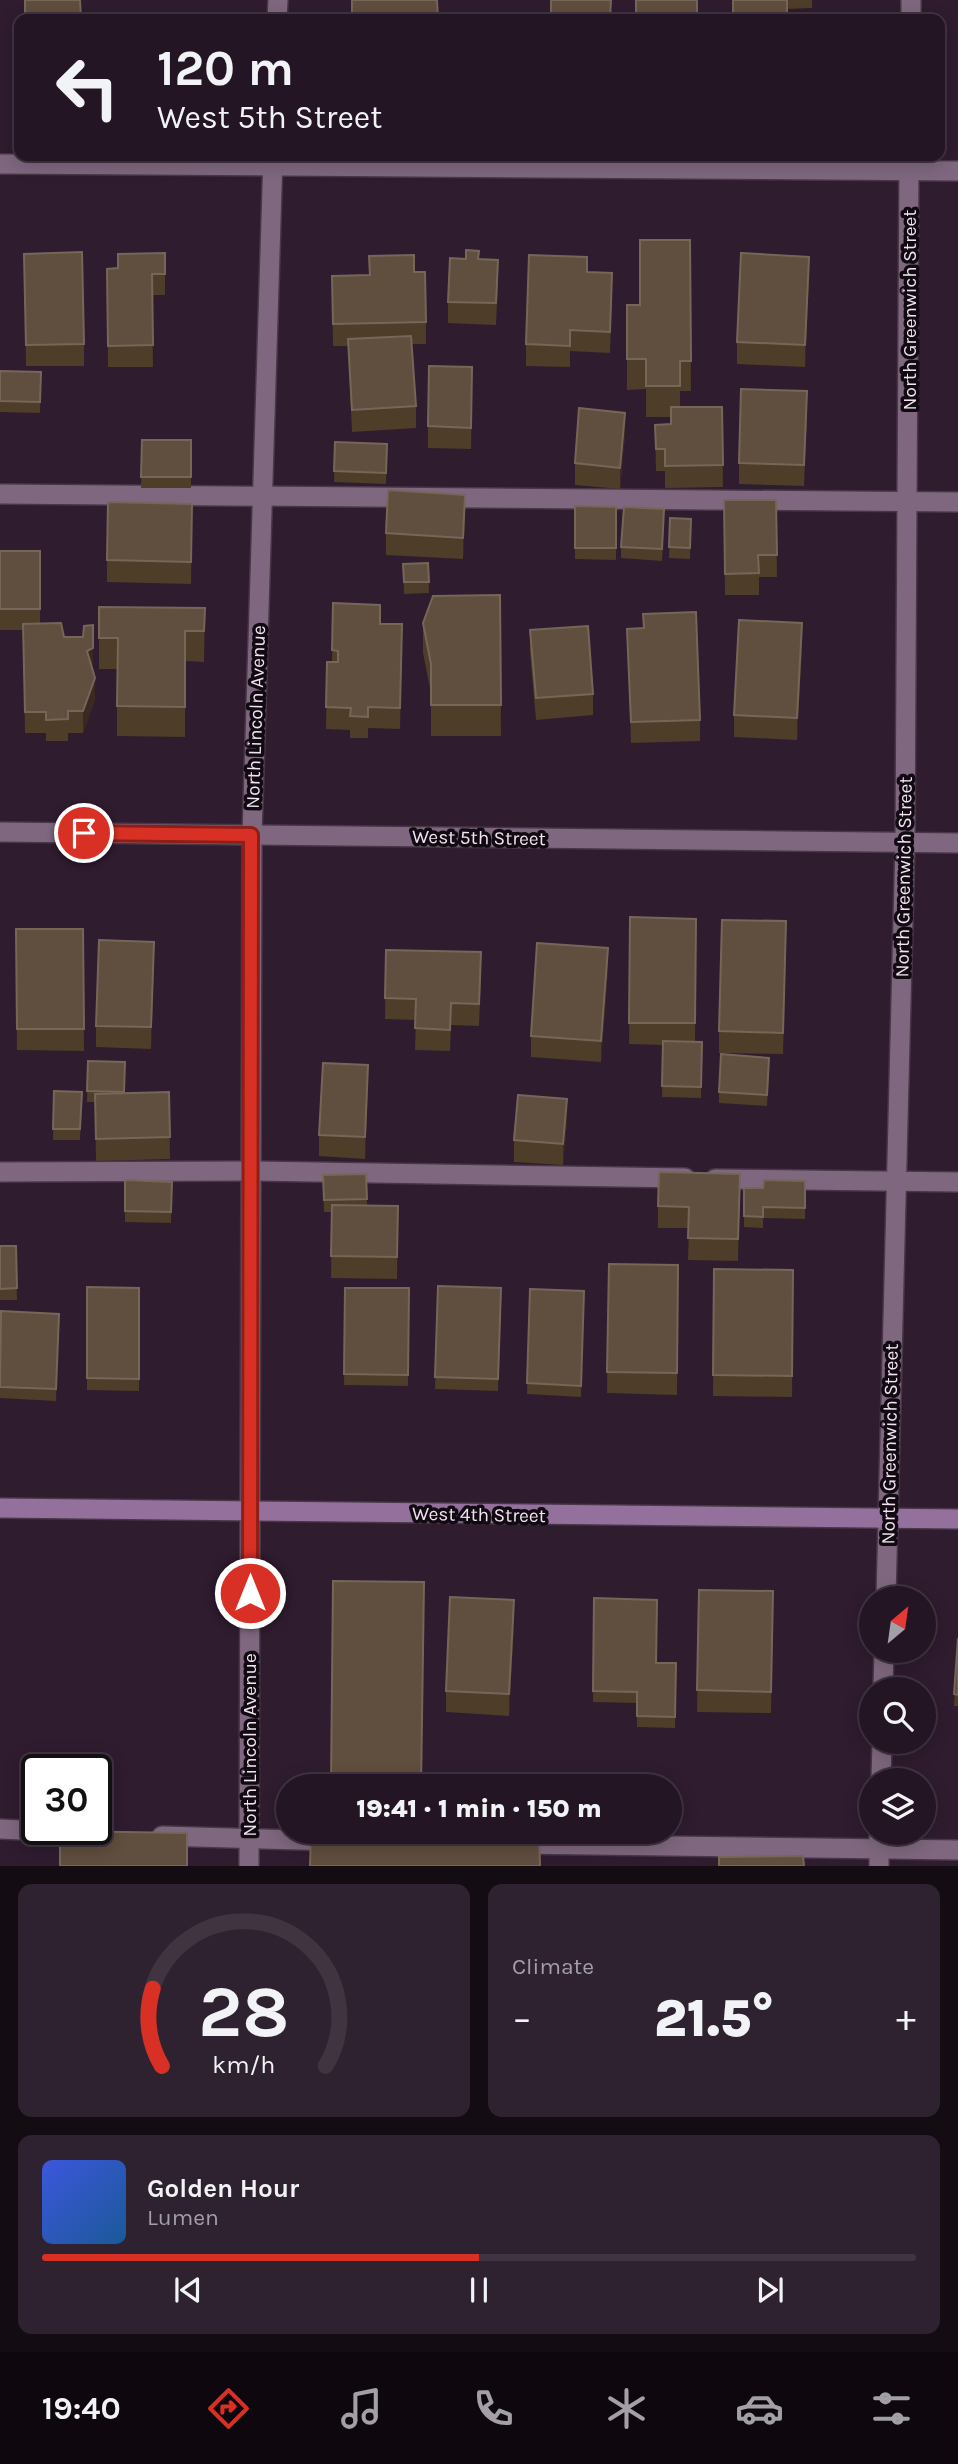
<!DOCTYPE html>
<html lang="en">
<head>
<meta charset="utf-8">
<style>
	body { margin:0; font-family:Karla,sans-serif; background:#2f2230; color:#f1f3f6; height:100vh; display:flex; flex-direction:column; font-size:26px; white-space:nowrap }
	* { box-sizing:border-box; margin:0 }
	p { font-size:23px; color:#a39fa6 }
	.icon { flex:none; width:38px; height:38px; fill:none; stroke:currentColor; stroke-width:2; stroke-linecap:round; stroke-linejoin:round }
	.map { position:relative; height:1866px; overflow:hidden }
	.side { display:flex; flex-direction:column; gap:18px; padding:18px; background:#130c13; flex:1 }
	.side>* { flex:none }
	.guide { position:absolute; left:14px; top:14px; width:931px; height:147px; border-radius:14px; box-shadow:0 4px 18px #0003,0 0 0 2px #403441; background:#231523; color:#f1f3f6; overflow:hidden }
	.needle { width:46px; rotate:29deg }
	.fabs { position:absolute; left:859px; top:1586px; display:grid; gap:14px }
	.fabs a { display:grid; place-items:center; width:77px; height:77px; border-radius:50%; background:#231523; box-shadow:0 4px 18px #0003,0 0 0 2px #403441; font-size:35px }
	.speed { position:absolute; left:21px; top:1754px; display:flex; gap:14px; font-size:35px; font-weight:700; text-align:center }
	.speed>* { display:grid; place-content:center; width:91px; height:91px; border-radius:50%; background:#231523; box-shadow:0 4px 18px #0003,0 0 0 2px #403441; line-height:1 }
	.speed .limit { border:4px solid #111; border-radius:10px; background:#fff; color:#111 }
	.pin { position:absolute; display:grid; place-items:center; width:60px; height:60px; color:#fff; margin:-30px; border:4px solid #fff; border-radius:50%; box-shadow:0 2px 7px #0007 }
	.me { position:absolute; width:77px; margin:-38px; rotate:0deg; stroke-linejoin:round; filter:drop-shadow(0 0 5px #0008) }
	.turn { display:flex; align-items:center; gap:24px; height:147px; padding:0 28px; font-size:32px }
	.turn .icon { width:91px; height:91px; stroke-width:2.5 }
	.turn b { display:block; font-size:49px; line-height:60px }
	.big { font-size:52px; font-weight:800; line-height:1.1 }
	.side .tile { flex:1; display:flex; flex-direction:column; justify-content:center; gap:10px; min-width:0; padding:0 24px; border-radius:14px; background:#2f2230 }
	.side .dial { align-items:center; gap:0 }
	.dial svg { height:182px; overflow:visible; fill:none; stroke:#403441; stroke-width:7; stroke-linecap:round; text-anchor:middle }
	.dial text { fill:#f1f3f6; stroke:none }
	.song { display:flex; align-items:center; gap:21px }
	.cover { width:84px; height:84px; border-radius:10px; background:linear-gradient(135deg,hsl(230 70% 55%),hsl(210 70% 35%)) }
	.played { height:7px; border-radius:4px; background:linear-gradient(90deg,#d93025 50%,#403441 50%) }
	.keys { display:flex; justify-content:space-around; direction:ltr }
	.heat { display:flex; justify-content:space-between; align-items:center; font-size:38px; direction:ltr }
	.side .tiles { flex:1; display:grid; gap:18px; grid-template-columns:1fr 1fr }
	.tile:last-child { grid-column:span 2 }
	.trip { position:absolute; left:276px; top:1774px; width:406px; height:70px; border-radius:35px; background:#231523; box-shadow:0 4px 18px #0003,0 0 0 2px #403441; font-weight:800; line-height:70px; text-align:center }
	.dock { display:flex; height:112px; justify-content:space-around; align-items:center; background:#0e080e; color:#a39fa6 }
	.dock .icon { width:49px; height:49px }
	.dock .active { color:#d93025 }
	.dock b { font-size:32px; color:#f1f3f6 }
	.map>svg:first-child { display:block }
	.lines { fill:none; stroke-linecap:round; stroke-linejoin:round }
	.service-casing { stroke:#473747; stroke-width:22 }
	.minor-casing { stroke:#473747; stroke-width:22 }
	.secondary-casing { stroke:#473747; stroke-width:22 }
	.service { stroke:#7f687f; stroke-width:19 }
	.minor { stroke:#7f687f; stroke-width:19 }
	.secondary { stroke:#94709d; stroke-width:19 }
	.wall { fill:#4e3d28 }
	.shaded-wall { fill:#3a2822 }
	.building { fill:#604e3e; stroke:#76665a; stroke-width:2 }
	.route-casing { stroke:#8d1f18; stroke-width:18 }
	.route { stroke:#d93025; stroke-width:12 }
	.labels { text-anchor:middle; stroke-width:7; stroke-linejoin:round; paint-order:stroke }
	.street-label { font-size:19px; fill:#f1e3f0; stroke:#120a12 }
</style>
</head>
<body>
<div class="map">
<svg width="958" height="1866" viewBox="0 0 958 1866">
	<rect width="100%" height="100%" fill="#2f1c2f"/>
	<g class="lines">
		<g class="service-casing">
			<g id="service">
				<path d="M 0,494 L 958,502"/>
				<path d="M 0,1172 L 250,1171 L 685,1178"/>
				<path d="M 715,1179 L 958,1182"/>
				<path d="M 0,1829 L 86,1833"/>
				<path d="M 162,1836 L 335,1841"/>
				<path d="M 515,1844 L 958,1850"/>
			</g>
		</g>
		<g class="minor-casing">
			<g id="minor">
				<path d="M 277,19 L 278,0"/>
				<path d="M 911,19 L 911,0"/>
				<path d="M 0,164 L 958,171"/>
				<path d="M 0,832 L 958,843"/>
				<path d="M 886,1598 L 905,842 L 909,156"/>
				<path d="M 883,1689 L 884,1650"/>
				<path d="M 881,1780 L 882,1741"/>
				<path d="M 249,1866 L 252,835 L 273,156"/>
				<path d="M 879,1866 L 879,1832"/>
			</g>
		</g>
		<g class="secondary-casing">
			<path id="secondary" d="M 0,1508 L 958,1519"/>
		</g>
		<use href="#service" class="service"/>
		<use href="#minor" class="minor"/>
		<use href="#secondary" class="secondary"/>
	</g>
	<g class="wall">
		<rect x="551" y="0" width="60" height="19"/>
		<path d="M 733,0 L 812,0 L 812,8 L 787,9 Z"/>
		<path d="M 690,240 L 691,391 L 680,391 L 680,407 L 722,407 L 723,487 L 665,488 L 665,471 L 656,471 L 655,425 L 671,424 L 671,417 L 646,417 L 646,389 L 627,390 L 627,305 L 640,305 Z"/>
		<path d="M 165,253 L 165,295 L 152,295 L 153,367 L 108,367 L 107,269 L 118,268 Z"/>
		<path d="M 24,254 L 84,344 L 84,366 L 26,366 Z"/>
		<path d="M 369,256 L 414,272 L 426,322 L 426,344 L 412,344 L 416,406 L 416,428 L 352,432 L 348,346 L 333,346 L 332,276 L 369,275 Z"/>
		<path d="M 587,272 L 612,294 L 610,353 L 570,351 L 570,367 L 526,366 L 526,344 Z"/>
		<path d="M 809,278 L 805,367 L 737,364 L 737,342 Z"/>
		<path d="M 498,281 L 496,325 L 448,323 L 448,302 Z"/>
		<path d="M 0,371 L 41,372 L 40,413 L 0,412 Z"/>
		<path d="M 472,389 L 471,449 L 428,448 L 428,426 Z"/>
		<path d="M 807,412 L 804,486 L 739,484 L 739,463 Z"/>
		<path d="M 625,434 L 620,489 L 575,485 L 575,463 Z"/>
		<path d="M 142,440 L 191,440 L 191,488 L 141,488 Z"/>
		<path d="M 335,442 L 387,444 L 386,484 L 334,482 Z"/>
		<path d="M 724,500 L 776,500 L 777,577 L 759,577 L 759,595 L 725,595 Z"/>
		<path d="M 192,504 L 191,584 L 107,582 L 107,560 Z"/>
		<path d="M 575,506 L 616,507 L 616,560 L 575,559 Z"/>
		<path d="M 465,516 L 463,559 L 386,555 L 386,533 Z"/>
		<path d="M 670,518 L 691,519 L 690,559 L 669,558 Z"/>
		<path d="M 664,520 L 662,561 L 621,558 L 621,547 Z"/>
		<path d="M 0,551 L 40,551 L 40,624 L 64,637 L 83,637 L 93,670 L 95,700 L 83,733 L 68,733 L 68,741 L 46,741 L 46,733 L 25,733 L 23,630 L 0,630 Z"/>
		<path d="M 428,563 L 429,593 L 404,594 L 403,564 Z"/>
		<path d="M 500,595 L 501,736 L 431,736 L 431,693 L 423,653 L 423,623 Z"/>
		<path d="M 333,603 L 380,624 L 402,646 L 400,729 L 368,728 L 368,738 L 350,738 L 350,730 L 326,729 L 327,662 L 332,662 Z"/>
		<path d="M 99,607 L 205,608 L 204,662 L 185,661 L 185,737 L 117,736 L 117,669 L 99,669 Z"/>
		<path d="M 643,614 L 700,720 L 700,741 L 631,743 L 627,629 L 643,628 Z"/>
		<path d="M 530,630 L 593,694 L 593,715 L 536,720 L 530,652 Z"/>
		<path d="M 802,644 L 797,740 L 734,737 L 734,715 Z"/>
		<path d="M 630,917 L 696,919 L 695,1041 L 702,1042 L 701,1098 L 662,1097 L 663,1045 L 629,1044 Z"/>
		<path d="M 16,929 L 83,929 L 84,1051 L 17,1050 Z"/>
		<path d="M 786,943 L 783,1054 L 719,1053 L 719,1031 Z"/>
		<path d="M 386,950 L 481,974 L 479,1026 L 451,1025 L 450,1051 L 415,1050 L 416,1020 L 385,1019 Z"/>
		<path d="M 154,963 L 151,1049 L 96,1047 L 96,1026 Z"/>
		<path d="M 608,969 L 601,1062 L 531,1057 L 531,1036 Z"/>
		<path d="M 88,1061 L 125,1062 L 124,1094 L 169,1092 L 170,1159 L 96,1161 L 95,1102 L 87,1102 Z"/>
		<path d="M 769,1069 L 767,1106 L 719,1103 L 719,1092 Z"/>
		<path d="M 368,1087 L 365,1159 L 319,1156 L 319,1135 Z"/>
		<path d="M 54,1091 L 82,1092 L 80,1140 L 53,1140 Z"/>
		<path d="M 567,1121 L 563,1165 L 514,1162 L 514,1140 Z"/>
		<path d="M 366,1174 L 367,1206 L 398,1206 L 397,1279 L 331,1278 L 332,1212 L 324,1212 L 323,1186 Z"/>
		<path d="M 740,1174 L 738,1261 L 688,1260 L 689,1228 L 658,1228 L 658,1206 Z"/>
		<path d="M 125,1180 L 172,1182 L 171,1223 L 125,1222 Z"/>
		<path d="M 805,1181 L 805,1219 L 763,1218 L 763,1228 L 744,1227 L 744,1188 L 763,1188 Z"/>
		<path d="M 0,1246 L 16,1246 L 17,1300 L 0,1300 Z"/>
		<path d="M 609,1264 L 678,1265 L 677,1395 L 607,1393 Z"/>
		<path d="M 714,1269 L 793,1270 L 792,1397 L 713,1396 Z"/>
		<path d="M 438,1286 L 501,1288 L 498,1391 L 435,1389 Z"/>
		<path d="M 87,1287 L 139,1288 L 139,1391 L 87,1390 Z"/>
		<path d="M 345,1288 L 409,1288 L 408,1386 L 344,1385 Z"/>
		<path d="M 530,1289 L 584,1291 L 581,1397 L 527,1394 Z"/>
		<path d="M 59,1314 L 56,1401 L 0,1398 L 0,1327 Z"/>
		<path d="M 699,1590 L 773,1591 L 771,1713 L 697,1712 Z"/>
		<path d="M 594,1598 L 656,1663 L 676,1663 L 675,1728 L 637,1727 L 637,1703 L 593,1702 Z"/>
		<path d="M 514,1622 L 509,1716 L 446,1712 L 446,1691 Z"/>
		<path d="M 958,1638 L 958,1706 L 954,1706 Z"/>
	</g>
	<g class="shaded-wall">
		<path d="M 809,257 L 809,278 L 805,367 L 805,345 Z"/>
		<path d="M 625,413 L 625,434 L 620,489 L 620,468 Z"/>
		<path d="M 465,495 L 465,516 L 463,559 L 463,538 Z"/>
		<path d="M 802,623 L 802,644 L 797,740 L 797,718 Z"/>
		<path d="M 93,647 L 93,670 L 87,673 L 87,651 Z"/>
		<path d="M 95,678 L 95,700 L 83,733 L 83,711 Z"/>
		<path d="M 154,942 L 154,963 L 151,1049 L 151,1027 Z"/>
		<path d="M 608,948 L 608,969 L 601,1062 L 601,1041 Z"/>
		<path d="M 368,1065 L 368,1087 L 365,1159 L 365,1137 Z"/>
		<path d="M 567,1099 L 567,1121 L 563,1165 L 563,1144 Z"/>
		<path d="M 514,1600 L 514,1622 L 509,1716 L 509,1694 Z"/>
	</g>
	<g class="building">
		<path d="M 25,0 L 80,0 L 81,19 L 25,19 Z"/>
		<path d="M 352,0 L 437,0 L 438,19 L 352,19 Z"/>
		<path d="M 551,0 L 611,0 L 610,18 L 551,17 Z"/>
		<rect x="636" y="0" width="61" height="19"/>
		<rect x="733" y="0" width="54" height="19"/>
		<path d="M 640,240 L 690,240 L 691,361 L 680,361 L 680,386 L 646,386 L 646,359 L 627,359 L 627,305 L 640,305 Z"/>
		<path d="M 466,250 L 479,251 L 478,259 L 498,260 L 496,303 L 448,302 L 450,258 L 466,259 Z"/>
		<path d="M 82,252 L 84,344 L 26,345 L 24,254 Z"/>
		<path d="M 165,253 L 165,274 L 152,274 L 153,345 L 108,346 L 107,269 L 118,268 L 118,254 Z"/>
		<path d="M 741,253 L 809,257 L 805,345 L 737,342 Z"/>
		<path d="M 414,255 L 414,272 L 425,272 L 426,322 L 333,324 L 332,276 L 370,275 L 369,256 Z"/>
		<path d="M 529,255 L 587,257 L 587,272 L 612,273 L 610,332 L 570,330 L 570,346 L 526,344 Z"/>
		<path d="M 411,336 L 416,406 L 352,410 L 348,339 Z"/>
		<path d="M 429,366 L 472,367 L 471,428 L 428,426 Z"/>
		<path d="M 0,371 L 41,372 L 40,402 L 0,401 Z"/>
		<path d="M 741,389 L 807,391 L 804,465 L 739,463 Z"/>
		<path d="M 671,407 L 722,407 L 723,465 L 665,466 L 665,449 L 656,449 L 655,425 L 671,424 Z"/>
		<path d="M 579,408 L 625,413 L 620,468 L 575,463 Z"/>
		<path d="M 142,440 L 191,440 L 191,477 L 141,477 Z"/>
		<path d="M 335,442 L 387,444 L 386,473 L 334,471 Z"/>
		<path d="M 388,490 L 465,495 L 463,538 L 386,533 Z"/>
		<path d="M 724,500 L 776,500 L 777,555 L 758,555 L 759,573 L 725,574 Z"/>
		<path d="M 108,502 L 192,504 L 191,562 L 107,560 Z"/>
		<path d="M 575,506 L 616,507 L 616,548 L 575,548 Z"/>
		<path d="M 624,507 L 664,509 L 662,549 L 621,547 Z"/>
		<path d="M 670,518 L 691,519 L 690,548 L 669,547 Z"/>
		<rect x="0" y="551" width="40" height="58"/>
		<path d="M 428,563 L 429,582 L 404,582 L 403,564 Z"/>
		<path d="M 500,595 L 501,705 L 431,705 L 431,664 L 423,623 L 433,596 Z"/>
		<path d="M 333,603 L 380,605 L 380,624 L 402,624 L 400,708 L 368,707 L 368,717 L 350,716 L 351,708 L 326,707 L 327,662 L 338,662 L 338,651 L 332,650 Z"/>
		<path d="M 99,607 L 205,608 L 204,631 L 185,631 L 185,707 L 117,706 L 118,638 L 99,638 Z"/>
		<path d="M 696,612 L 700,720 L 631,722 L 627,629 L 644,628 L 643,614 Z"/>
		<path d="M 739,620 L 802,623 L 797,718 L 734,715 Z"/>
		<path d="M 61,623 L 64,637 L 83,637 L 84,626 L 93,625 L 93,648 L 87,651 L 95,678 L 83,711 L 68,711 L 68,719 L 46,720 L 46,712 L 25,712 L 23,624 Z"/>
		<path d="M 588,626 L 593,694 L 536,698 L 530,630 Z"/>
		<path d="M 630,917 L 696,919 L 695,1023 L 629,1023 Z"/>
		<path d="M 722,920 L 786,921 L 783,1033 L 719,1031 Z"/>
		<path d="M 16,929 L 83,929 L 84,1029 L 17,1029 Z"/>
		<path d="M 99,940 L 154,942 L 151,1027 L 96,1026 Z"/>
		<path d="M 537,943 L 608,948 L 601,1041 L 531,1036 Z"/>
		<path d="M 386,950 L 481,952 L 479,1004 L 451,1003 L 450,1030 L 415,1028 L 416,999 L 385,998 Z"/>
		<path d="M 663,1041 L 702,1042 L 701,1087 L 662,1086 Z"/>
		<path d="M 721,1054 L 769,1058 L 767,1095 L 719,1092 Z"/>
		<path d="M 88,1061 L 125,1062 L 124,1092 L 87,1091 Z"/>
		<path d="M 323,1063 L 368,1065 L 365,1137 L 319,1135 Z"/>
		<path d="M 54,1091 L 82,1092 L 80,1129 L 53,1129 Z"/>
		<path d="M 169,1092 L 170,1137 L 96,1139 L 95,1094 Z"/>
		<path d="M 518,1095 L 567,1099 L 563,1144 L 514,1140 Z"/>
		<path d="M 659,1172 L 740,1174 L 738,1239 L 688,1238 L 689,1207 L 658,1206 Z"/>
		<path d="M 366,1174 L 367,1199 L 324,1200 L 323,1175 Z"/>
		<path d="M 125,1180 L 172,1182 L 171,1212 L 125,1211 Z"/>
		<path d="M 764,1180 L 805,1181 L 805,1208 L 763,1207 L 763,1217 L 744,1216 L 744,1188 L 763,1188 Z"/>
		<path d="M 332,1205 L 398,1206 L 397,1257 L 331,1256 Z"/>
		<path d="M 0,1246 L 16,1246 L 17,1288 L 0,1289 Z"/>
		<path d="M 609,1264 L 678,1265 L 677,1373 L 607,1372 Z"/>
		<path d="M 714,1269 L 793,1270 L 792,1376 L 713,1375 Z"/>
		<path d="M 438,1286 L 501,1288 L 498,1379 L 435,1377 Z"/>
		<path d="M 87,1287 L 139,1288 L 139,1379 L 87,1378 Z"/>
		<path d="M 345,1288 L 409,1288 L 408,1375 L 344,1374 Z"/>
		<path d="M 530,1289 L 584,1291 L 581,1386 L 527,1383 Z"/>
		<path d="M 1,1311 L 59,1314 L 56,1389 L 0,1387 Z"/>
		<path d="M 333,1581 L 424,1582 L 421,1787 L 331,1787 Z"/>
		<path d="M 699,1590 L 773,1591 L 771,1692 L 697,1690 Z"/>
		<path d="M 450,1597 L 514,1600 L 509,1694 L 446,1691 Z"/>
		<path d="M 594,1598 L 657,1600 L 656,1663 L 676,1663 L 675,1717 L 637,1716 L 637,1692 L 593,1691 Z"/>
		<path d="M 958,1638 L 958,1695 L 954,1694 Z"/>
		<path d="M 60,1831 L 187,1833 L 187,1866 L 60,1866 Z"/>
		<path d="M 311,1832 L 399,1832 L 427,1833 L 539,1833 L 540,1866 L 310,1866 Z"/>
		<path d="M 803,1856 L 804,1866 L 719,1866 L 719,1857 Z"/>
	</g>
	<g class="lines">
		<g class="route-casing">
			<path id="route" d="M 84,833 L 251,835 L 250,1593"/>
		</g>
		<use href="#route" class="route"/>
	</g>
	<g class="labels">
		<g class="street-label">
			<text transform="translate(909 310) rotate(-90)" y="7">North Greenwich Street</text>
			<text transform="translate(255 717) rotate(-88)" y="7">North Lincoln Avenue</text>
			<text transform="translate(479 837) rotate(1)" y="7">West 5th Street</text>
			<text transform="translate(903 877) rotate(-89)" y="7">North Greenwich Street</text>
			<text transform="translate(889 1444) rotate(-89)" y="7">North Greenwich Street</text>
			<text transform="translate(479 1514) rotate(1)" y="7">West 4th Street</text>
			<text transform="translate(249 1745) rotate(-90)" y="7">North Lincoln Avenue</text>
		</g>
	</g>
</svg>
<div class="fabs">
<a><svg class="needle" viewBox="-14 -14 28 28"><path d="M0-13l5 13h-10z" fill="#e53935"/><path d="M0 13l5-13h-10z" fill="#a39fa6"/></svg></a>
<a><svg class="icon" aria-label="search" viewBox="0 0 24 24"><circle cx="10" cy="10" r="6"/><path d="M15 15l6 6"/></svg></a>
<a><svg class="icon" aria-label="layers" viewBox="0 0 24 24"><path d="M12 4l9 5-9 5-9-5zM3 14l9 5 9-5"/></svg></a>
</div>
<div class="speed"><div class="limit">30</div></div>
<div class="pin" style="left:84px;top:833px;background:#d93025"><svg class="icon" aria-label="arrive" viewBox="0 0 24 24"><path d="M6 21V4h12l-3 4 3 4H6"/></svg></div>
<svg class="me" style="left:250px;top:1593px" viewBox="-20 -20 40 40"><circle r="17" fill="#d93025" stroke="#fff" stroke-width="3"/><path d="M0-11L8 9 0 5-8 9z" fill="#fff"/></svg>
<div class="trip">19:41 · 1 min · 150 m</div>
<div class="guide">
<div class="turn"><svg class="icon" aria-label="left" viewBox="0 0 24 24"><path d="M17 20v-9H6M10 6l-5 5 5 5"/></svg><div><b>120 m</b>West 5th Street</div></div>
</div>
</div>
<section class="side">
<div class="tiles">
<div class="tile dial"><svg viewBox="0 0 100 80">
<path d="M14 69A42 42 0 1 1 86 69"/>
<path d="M14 69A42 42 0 0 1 10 35" stroke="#d93025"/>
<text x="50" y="56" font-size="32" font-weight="700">28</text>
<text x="50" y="72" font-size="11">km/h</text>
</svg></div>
<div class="tile"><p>Climate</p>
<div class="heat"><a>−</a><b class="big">21.5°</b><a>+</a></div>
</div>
<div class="tile">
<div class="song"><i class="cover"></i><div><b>Golden Hour</b><p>Lumen</p></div></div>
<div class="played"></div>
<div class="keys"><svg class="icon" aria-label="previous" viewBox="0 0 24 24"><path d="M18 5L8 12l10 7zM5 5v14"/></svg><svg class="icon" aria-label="pause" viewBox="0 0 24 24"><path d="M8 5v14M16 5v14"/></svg><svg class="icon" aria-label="next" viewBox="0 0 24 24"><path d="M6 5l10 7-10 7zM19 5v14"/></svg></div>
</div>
</div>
</section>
<nav class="dock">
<b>19:40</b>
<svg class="icon active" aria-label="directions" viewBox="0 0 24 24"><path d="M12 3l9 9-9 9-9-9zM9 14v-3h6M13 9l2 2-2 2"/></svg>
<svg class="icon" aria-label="music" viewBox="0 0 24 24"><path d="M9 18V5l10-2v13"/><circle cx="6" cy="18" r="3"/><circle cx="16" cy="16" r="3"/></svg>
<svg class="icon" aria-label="phone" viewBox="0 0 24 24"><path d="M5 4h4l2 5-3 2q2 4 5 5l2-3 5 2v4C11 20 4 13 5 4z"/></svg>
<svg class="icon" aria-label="climate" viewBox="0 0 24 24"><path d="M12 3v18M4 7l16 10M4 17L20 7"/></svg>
<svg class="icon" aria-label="car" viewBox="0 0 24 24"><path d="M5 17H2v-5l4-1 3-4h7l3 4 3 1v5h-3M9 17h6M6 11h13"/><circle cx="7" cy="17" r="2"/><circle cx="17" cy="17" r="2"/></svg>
<svg class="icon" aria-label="filters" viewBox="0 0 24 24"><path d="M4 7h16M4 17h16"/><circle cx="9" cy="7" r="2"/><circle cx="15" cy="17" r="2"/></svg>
</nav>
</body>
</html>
